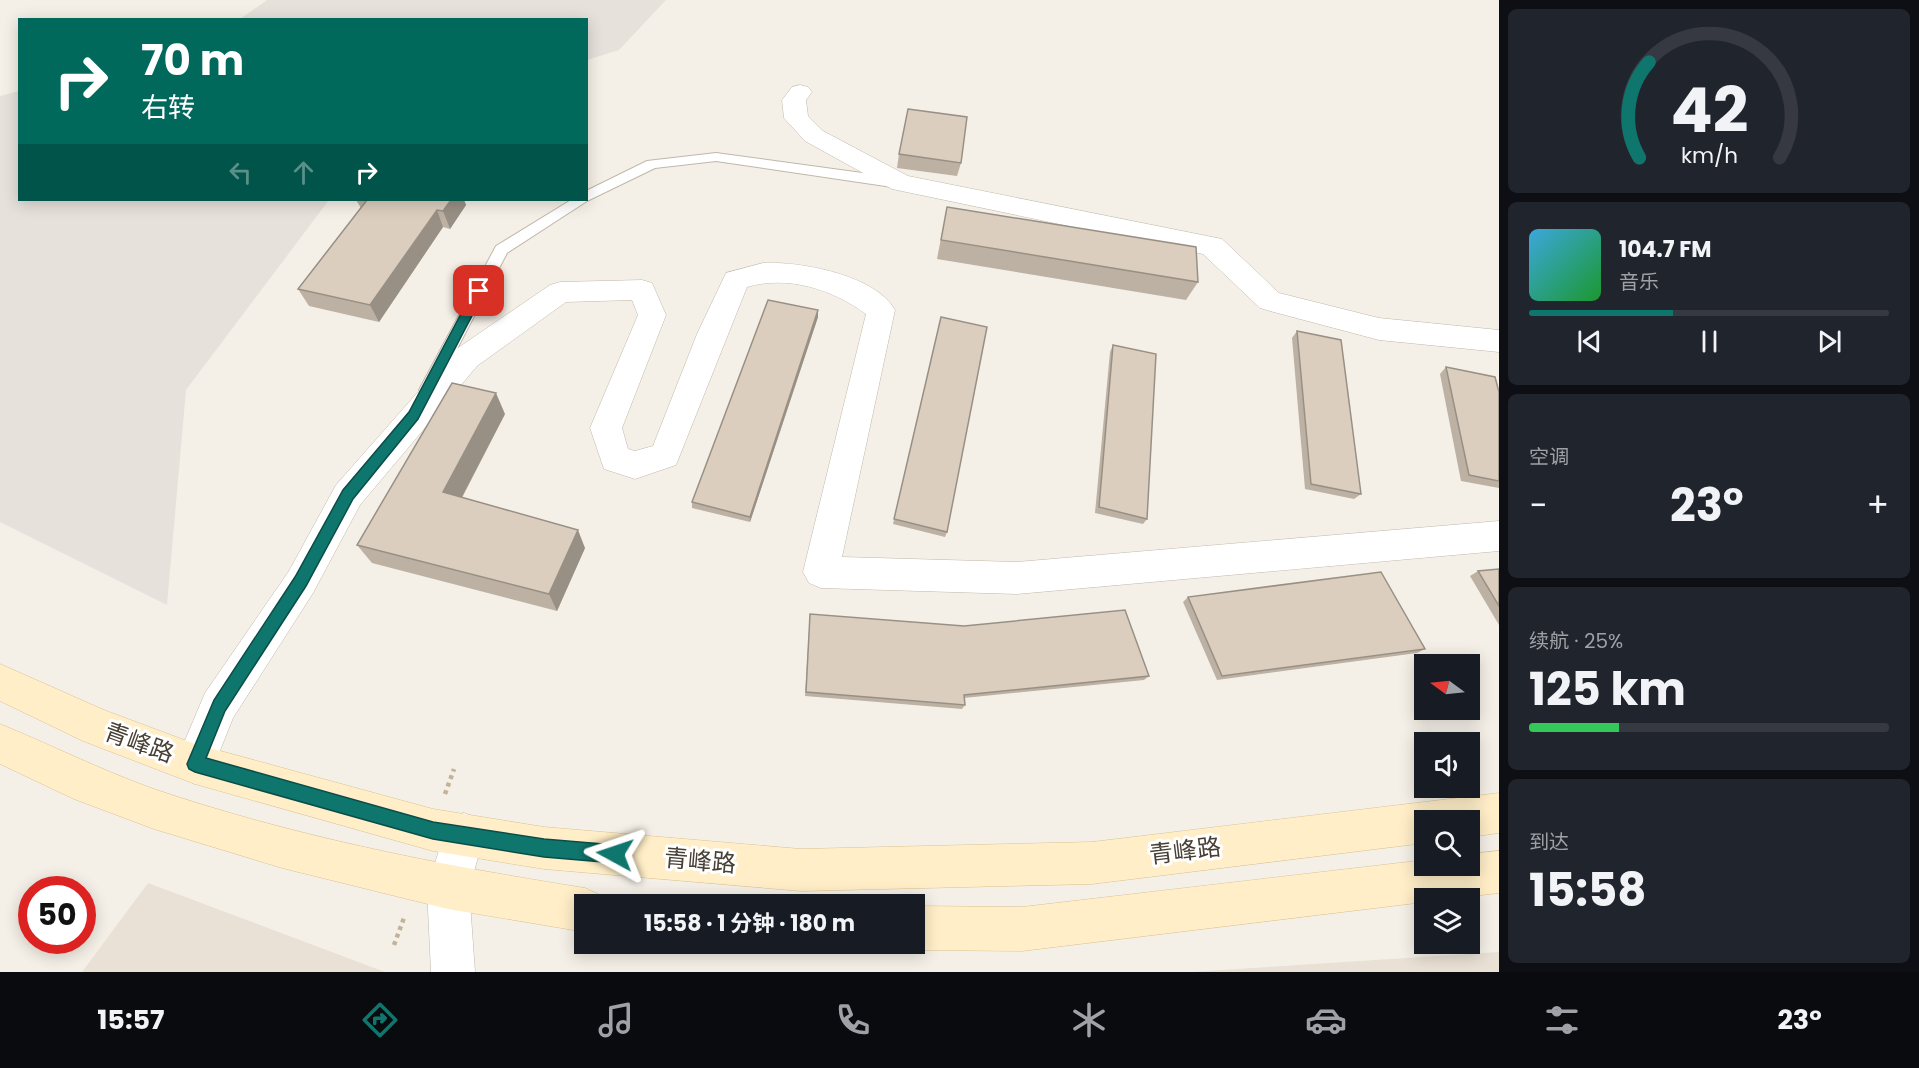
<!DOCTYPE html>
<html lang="zh">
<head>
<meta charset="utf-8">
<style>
	body { margin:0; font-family:Poppins,"Noto Sans SC",sans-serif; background:#20242c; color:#f1f3f6; height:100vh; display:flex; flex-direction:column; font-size:22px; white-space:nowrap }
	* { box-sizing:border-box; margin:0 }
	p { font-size:20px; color:#9ea1a6 }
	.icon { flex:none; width:33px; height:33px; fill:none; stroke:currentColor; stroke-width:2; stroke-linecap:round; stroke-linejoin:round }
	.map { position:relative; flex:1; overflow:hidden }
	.panel { display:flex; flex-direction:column; gap:9px; padding:9px; background:#0d0f14; width:420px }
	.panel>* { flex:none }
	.hud { position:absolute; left:18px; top:18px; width:570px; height:183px; border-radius:0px; box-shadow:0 3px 15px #0003; background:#00695c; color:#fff; overflow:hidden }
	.needle { width:39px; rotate:285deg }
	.tools { position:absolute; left:1414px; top:654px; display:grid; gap:12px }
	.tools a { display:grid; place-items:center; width:66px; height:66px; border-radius:0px; background:#171b24; box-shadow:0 3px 15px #0003; font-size:30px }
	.speed { position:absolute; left:18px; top:876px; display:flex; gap:12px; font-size:30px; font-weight:700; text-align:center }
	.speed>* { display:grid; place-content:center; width:78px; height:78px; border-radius:50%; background:#171b24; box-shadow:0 3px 15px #0003; line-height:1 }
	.speed .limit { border:9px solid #d22; background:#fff; color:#111 }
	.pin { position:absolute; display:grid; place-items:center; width:51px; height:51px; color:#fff; margin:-26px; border-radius:12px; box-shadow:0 3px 9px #0006 }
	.me { position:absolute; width:66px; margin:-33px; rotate:275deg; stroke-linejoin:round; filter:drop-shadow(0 0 4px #0008) }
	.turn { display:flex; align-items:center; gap:21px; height:126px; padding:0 24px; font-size:27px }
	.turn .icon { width:78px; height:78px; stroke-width:2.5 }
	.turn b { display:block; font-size:42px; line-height:51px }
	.lanes { display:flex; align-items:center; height:57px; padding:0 24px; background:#0003; justify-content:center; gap:30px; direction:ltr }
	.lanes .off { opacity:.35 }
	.big { font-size:45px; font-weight:700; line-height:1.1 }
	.panel .tile { flex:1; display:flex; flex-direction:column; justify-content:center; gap:9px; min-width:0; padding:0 21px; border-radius:9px; background:#20242c }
	.panel .dial { align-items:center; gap:0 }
	.dial svg { height:156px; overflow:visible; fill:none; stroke:#363941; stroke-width:7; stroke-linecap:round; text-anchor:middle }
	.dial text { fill:#f1f3f6; stroke:none }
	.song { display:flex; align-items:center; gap:18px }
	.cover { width:72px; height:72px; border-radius:9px; background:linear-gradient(135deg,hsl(200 70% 55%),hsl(130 70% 35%)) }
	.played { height:6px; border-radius:3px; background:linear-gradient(90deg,#0f766e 40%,#363941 40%) }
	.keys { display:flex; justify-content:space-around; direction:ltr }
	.heat { display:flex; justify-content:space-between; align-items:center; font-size:33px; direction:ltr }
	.charge { height:9px; border-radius:4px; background:linear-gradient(90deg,#34c759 25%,#363941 0) }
	.trip { position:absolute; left:574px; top:894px; width:351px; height:60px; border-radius:0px; background:#171b24; box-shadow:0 3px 15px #0003; font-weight:700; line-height:60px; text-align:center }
	.tabs { display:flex; height:96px; justify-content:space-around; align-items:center; background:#090b0e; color:#9ea1a6 }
	.tabs .icon { width:42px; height:42px }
	.tabs .active { color:#0f766e }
	.tabs b { font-size:27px; color:#f1f3f6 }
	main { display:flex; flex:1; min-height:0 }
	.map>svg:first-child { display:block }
	.residential { fill:#e9e1d5 }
	.industrial { fill:#e7e1dc }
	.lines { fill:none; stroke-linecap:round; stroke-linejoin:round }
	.service-casing { stroke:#c1b7a9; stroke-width:2 }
	.minor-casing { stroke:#c1b7a9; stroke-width:1 }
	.secondary-casing { stroke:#d9c293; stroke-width:1 }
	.path { stroke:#c4b298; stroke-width:4.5; stroke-dasharray:4 4; stroke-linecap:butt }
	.service { fill:#fff; fill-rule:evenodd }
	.minor { fill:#fff; fill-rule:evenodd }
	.secondary { fill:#ffeec7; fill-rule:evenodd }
	.wall { fill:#bcb1a3 }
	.shaded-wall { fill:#999085 }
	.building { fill:#dbcebe; stroke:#999085; stroke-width:1.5 }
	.route { fill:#0f766e; stroke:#0a4d48; stroke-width:1.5 }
	.labels { text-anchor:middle; stroke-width:6; stroke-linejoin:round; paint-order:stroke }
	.near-street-label { font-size:24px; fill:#494035; stroke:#fff }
</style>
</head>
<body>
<main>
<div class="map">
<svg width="1499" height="972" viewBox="0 0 1499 972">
	<rect width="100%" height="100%" fill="#f5f0e7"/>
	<g class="residential">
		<path d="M 148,883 L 385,972 L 82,972 Z"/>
		<path d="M 1499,952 L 1499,972 L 1191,972 Z"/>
	</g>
	<g class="industrial">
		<path d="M 267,0 L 666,0 L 619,50 L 587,60 L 586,20 L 240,19 Z"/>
		<path d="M 19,91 L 20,200 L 329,200 L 186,390 L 167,605 L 0,522 L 0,96 Z"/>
	</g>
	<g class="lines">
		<g class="service-casing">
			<path id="service" d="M 716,153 L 899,178 L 906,183 L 899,188 L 716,161 L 655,168 L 587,201 L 507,253 L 433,395 L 421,395 L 419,390 L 496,246 L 571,200 L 586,200 L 586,191 L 647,161 Z"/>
		</g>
		<g class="minor-casing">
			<g id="minor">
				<path d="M 800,85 L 808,87 L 812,92 L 806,100 L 808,116 L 823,131 L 908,176 L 1222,239 L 1279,293 L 1379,318 L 1499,330 L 1499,352 L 1379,340 L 1270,311 L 1260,308 L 1203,254 L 892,189 L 805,141 L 784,118 L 782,100 L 792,87 Z"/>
				<path d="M 763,263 C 799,261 876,275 895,310 L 842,557 L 1017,562 L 1499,521 L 1499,551 L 1017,594 L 821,588 L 809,583 L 803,572 L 866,314 C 832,289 788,275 747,287 L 676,465 L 635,479 L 604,469 L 590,428 L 638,315 L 632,300 L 566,302 L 477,366 L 360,505 L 313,593 L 233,718 L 209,778 L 195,784 L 181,778 L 175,764 L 205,693 L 289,571 L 336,485 L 455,350 L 550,285 L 560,282 L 642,280 L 652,283 L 666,315 L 622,428 L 628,449 L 635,451 L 653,446 L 697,334 L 726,273 Z"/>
				<path d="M 464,813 L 479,819 L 485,834 L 469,888 L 475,972 L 431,972 L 427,888 L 449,819 Z"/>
			</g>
		</g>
		<g class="secondary-casing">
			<g id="secondary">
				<path d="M 0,664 L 104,710 L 195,744 L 433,809 L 544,827 L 801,849 L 1092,842 L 1499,793 L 1499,833 L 1470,837 L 1470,820 L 1425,820 L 1425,843 L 1092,884 L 801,891 L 544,869 L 433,851 L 195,784 L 83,741 L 0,701 Z"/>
				<path d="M 0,724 C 51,745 99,769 151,788 C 291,836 439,865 585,888 L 600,895 L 604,904 L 585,904 L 585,932 L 448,909 L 282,868 L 154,829 L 74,799 L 0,764 Z"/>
				<path d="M 1499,851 L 1499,893 L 1455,898 L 1425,898 L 1425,902 L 1022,951 L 915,950 L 900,944 L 915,944 L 915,906 L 1022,907 L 1425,860 L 1425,866 L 1470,866 L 1470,854 Z"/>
			</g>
		</g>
		<g class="path">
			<path d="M 445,794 L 454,769"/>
			<path d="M 394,945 L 405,915"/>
		</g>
		<use href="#service" class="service"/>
		<use href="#minor" class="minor"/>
		<use href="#secondary" class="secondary"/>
	</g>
	<g class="wall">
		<path d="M 899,154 L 961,163 L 957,176 L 897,168 Z"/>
		<path d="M 356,200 L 464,200 L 466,205 L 450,229 L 443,227 L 379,322 L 309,306 L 298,289 L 361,208 Z"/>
		<path d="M 947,207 L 1198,282 L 1186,300 L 937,259 Z"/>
		<path d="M 818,310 L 818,317 L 750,522 L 692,508 L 692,502 Z"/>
		<path d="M 941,317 L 947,532 L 945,537 L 893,524 Z"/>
		<path d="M 1297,331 L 1361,494 L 1354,499 L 1305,489 L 1292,338 Z"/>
		<path d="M 1113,345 L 1147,519 L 1143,524 L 1095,513 L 1110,352 Z"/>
		<path d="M 1446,367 L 1499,392 L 1499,488 L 1461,481 L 1440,374 Z"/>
		<path d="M 505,414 L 462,498 L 585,548 L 557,611 L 372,563 L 357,545 Z"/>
		<path d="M 1499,569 L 1499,625 L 1470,576 L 1478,571 Z"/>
		<path d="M 1188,597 L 1425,649 L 1417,653 L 1217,680 L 1183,602 Z"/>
		<path d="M 810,614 L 1149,676 L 1144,680 L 964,698 L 965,705 L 962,709 L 805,696 Z"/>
	</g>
	<g class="shaded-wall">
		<path d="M 451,200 L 464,200 L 466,205 L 450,229 L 443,211 Z"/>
		<path d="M 437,210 L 443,227 L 379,322 L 370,305 Z"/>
		<path d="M 818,310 L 818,317 L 750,522 L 750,517 Z"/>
		<path d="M 496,393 L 505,414 L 454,512 L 443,492 Z"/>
		<path d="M 578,530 L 585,548 L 557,611 L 549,594 Z"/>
	</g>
	<g class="building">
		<path d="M 908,109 L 967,117 L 961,163 L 899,154 Z"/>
		<path d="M 367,200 L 451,200 L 443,211 L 437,210 L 370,305 L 298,289 Z"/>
		<path d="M 947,207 L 1196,247 L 1198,282 L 941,240 Z"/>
		<path d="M 768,300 L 818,310 L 750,517 L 692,502 Z"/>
		<path d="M 941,317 L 987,327 L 947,532 L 894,519 Z"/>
		<path d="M 1297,331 L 1341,340 L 1361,494 L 1311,484 Z"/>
		<path d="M 1113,345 L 1156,354 L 1147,519 L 1099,507 Z"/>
		<path d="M 1446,367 L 1495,377 L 1499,392 L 1499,481 L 1469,475 Z"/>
		<path d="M 452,383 L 496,393 L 443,492 L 578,530 L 549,594 L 357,545 Z"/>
		<path d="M 1499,569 L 1499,606 L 1478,571 Z"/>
		<path d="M 1381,572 L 1425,649 L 1222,676 L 1188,597 Z"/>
		<path d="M 1125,610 L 1149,676 L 964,695 L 965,705 L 806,692 L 810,614 L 964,626 Z"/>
	</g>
	<path class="route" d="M 479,287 L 485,291 L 418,419 L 353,499 L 306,586 L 225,711 L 206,758 L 433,822 L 544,839 L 615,845 L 622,848 L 624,854 L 622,860 L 615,863 L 544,857 L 433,839 L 195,772 L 189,769 L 187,764 L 214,700 L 295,577 L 343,490 L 409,412 L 473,291 Z"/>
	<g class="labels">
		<g class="near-street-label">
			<text transform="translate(139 743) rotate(20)" y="8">青峰路</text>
			<text transform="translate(1185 851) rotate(-7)" y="8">青峰路</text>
			<text transform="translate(700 861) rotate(5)" y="8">青峰路</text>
		</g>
	</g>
</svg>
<div class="tools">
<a><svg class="needle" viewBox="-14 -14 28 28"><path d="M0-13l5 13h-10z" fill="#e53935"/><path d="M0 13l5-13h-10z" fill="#9ea1a6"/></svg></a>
<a><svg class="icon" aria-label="sound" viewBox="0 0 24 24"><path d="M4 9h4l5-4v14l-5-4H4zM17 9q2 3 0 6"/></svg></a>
<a><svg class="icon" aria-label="search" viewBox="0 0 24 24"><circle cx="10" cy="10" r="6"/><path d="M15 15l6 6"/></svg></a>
<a><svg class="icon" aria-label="layers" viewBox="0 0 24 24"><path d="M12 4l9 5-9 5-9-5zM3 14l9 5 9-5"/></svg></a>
</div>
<div class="speed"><div class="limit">50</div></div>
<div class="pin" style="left:479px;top:291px;background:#d93025"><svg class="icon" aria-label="arrive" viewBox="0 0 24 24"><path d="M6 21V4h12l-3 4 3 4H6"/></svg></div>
<svg class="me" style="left:615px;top:854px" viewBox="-20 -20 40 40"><path d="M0-17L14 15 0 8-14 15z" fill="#0f766e" stroke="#fff" stroke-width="4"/></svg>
<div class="trip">15:58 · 1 分钟 · 180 m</div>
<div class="hud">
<div class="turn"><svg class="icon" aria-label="right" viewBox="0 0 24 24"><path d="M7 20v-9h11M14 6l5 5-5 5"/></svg><div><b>70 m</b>右转</div></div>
<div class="lanes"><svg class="icon off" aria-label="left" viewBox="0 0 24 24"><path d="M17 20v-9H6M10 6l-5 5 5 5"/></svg><svg class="icon off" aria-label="ahead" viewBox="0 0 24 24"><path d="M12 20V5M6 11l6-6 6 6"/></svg><svg class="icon" aria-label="right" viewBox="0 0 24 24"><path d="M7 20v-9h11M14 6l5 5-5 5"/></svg></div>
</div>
</div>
<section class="panel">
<div class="tile dial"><svg viewBox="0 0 100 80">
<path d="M14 69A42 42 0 1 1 86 69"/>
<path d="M14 69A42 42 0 0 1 19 20" stroke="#0f766e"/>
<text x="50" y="56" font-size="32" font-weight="700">42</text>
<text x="50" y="72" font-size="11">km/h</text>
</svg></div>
<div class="tile">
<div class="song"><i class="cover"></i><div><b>104.7 FM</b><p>音乐</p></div></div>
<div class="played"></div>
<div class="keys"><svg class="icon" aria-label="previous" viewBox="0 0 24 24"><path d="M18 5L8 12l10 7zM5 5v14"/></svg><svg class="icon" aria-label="pause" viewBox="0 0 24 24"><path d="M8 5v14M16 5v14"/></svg><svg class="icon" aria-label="next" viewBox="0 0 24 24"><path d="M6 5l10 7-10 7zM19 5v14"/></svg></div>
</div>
<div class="tile"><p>空调</p>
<div class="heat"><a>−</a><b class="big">23°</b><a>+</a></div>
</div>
<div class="tile"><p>续航 · 25%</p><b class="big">125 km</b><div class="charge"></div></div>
<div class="tile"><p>到达</p><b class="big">15:58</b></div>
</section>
</main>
<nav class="tabs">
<b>15:57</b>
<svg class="icon active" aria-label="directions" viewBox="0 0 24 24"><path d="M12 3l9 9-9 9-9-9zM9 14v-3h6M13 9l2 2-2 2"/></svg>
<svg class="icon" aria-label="music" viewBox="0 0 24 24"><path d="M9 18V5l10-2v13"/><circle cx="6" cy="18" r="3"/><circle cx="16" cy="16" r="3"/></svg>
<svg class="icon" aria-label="phone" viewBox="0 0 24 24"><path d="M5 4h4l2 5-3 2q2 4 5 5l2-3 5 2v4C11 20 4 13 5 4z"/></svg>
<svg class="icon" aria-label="climate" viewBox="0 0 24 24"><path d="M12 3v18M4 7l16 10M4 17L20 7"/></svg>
<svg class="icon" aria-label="car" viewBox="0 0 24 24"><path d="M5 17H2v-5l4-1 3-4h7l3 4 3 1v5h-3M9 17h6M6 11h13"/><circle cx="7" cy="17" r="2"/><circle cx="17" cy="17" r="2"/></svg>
<svg class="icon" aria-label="filters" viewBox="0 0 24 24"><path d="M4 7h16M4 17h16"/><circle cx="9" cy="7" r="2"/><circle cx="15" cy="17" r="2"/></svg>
<b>23°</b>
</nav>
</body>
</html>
